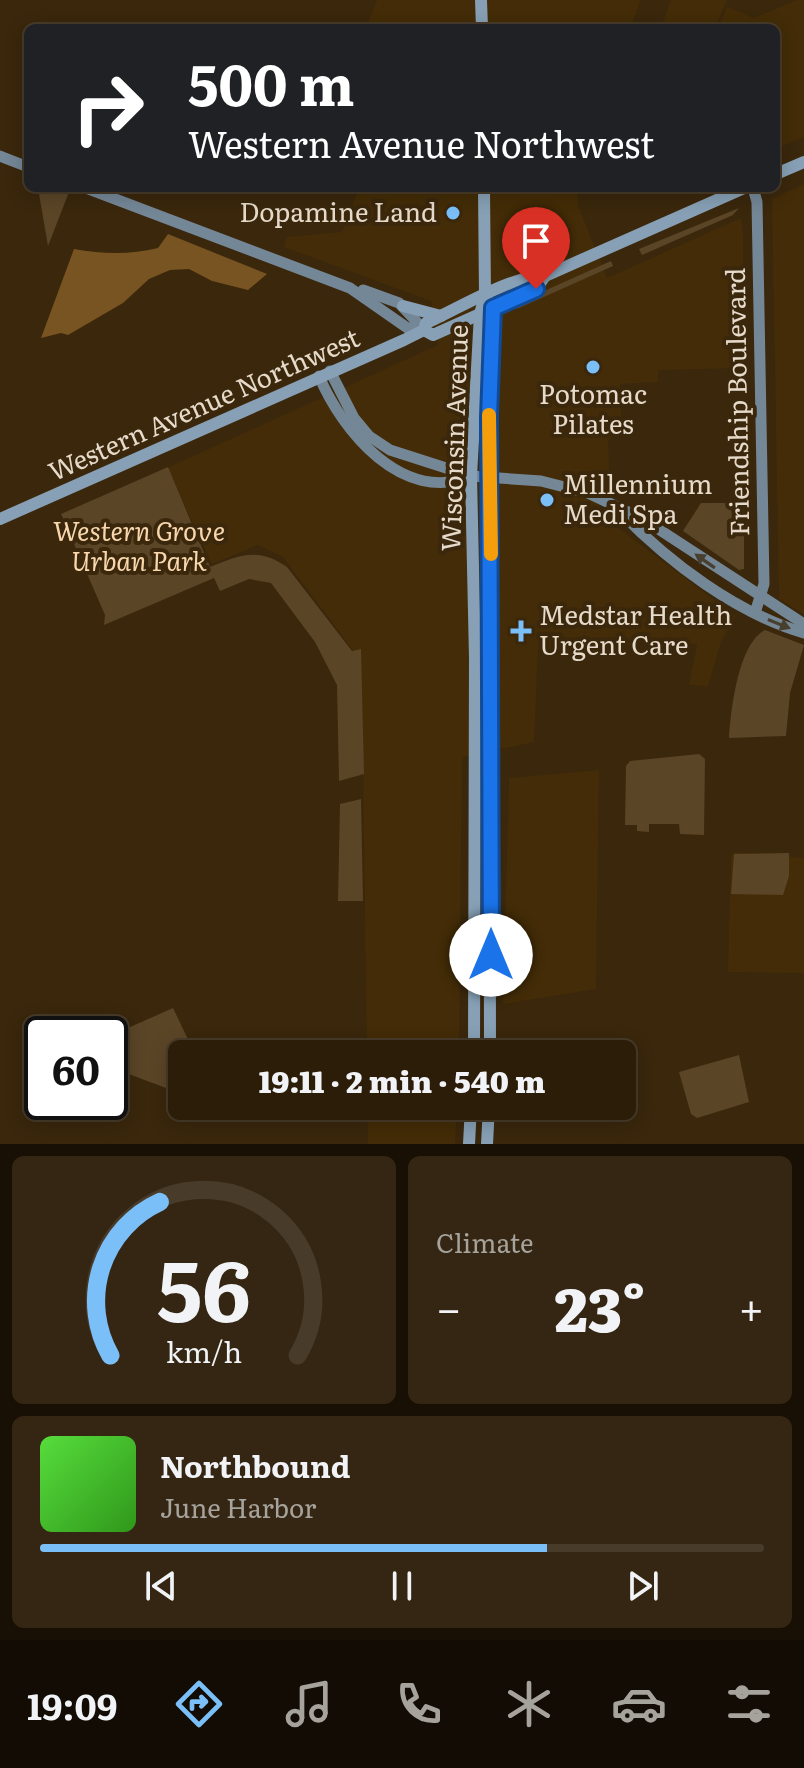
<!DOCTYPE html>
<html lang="en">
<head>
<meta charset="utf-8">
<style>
	body { margin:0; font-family:Literata,serif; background:#342612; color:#f1f3f6; height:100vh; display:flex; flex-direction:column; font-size:30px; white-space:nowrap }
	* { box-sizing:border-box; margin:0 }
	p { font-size:26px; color:#a6a29c }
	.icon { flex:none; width:44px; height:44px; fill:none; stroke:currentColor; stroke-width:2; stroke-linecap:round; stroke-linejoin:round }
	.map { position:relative; height:1144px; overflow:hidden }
	.panel { display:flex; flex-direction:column; gap:12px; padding:12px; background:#181005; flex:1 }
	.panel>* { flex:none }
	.top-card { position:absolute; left:24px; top:24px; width:756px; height:168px; border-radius:12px; box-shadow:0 4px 20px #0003,0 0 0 2px #483b2a; background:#202124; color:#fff; overflow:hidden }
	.speed { position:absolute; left:24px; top:1016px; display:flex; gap:16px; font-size:40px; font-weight:700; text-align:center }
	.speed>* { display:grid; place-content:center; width:104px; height:104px; border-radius:50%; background:#2c1d09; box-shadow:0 4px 20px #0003,0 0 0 2px #483b2a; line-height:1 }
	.speed .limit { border:4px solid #111; border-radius:12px; background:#fff; color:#111 }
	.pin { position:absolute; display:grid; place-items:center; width:68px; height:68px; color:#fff; margin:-82px -34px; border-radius:50% 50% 50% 0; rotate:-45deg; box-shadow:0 0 8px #0007 }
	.pin .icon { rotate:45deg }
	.me { position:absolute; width:88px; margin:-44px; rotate:0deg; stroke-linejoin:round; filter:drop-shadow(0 0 6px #0008) }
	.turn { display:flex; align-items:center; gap:28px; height:168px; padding:0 32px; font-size:36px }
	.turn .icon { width:104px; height:104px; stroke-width:2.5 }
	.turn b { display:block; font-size:56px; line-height:68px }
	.big { font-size:60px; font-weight:800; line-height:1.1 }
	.panel .widget { flex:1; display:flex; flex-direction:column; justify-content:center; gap:12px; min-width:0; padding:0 28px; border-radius:12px; background:#342612 }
	.panel .dial { align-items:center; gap:0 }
	.dial svg { height:208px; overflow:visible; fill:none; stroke:#483b2a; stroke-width:7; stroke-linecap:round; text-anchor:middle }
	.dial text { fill:#f1f3f6; stroke:none }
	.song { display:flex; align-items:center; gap:24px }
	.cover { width:96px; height:96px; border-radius:12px; background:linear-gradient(135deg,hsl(110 70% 55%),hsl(110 70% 35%)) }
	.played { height:8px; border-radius:4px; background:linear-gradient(90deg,#7abff8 70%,#483b2a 70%) }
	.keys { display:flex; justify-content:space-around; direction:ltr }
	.heat { display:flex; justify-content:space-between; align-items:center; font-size:44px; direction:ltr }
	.panel .tiles { flex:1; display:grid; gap:12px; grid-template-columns:1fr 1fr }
	.widget:last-child { grid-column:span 2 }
	.trip { position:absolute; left:168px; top:1040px; width:468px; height:80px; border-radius:12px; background:#2c1d09; box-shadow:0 4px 20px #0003,0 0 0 2px #483b2a; font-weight:800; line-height:80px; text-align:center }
	.menu { display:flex; height:128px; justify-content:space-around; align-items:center; background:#120c04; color:#a6a29c }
	.menu .icon { width:56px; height:56px }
	.menu .selected { color:#7abff8 }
	.menu b { font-size:36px; color:#f1f3f6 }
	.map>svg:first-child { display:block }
	.built { fill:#432c07 }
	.green { fill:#5b4527 }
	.forest { fill:#775421 }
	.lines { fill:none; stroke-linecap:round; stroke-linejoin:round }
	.secondary { stroke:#748797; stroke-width:11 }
	.primary { stroke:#87a0b5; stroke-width:12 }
	.oneway { fill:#483f2f }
	.route-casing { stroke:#114b97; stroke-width:20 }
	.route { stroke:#1a73e8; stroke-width:14 }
	.slow { stroke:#f59e0b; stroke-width:14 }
	.poi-dot { fill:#7abff8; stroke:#3a270c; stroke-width:3 }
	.labels { text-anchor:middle; stroke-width:8; stroke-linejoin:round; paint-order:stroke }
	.poi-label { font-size:26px; fill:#e6daca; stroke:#3a270c; text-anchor:start }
	.street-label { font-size:26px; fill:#e6daca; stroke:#3a270c }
	.park-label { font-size:26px; font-style:italic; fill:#f8d7ad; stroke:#3a270c }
</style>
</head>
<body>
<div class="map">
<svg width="804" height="1144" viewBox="0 0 804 1144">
	<rect width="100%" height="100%" fill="#3a270c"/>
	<g class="built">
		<path d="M 377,0 L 641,0 L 630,28 L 366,28 Z"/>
		<path d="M 671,0 L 727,0 L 715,28 L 661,28 Z"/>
		<path d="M 797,0 L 804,0 L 804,137 L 776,149 L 776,28 L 718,28 L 727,7 L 754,18 Z"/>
		<path d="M 804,184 L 804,614 L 779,599 L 772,199 Z"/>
		<path d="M 359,188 L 577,188 L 578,205 L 607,278 L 741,218 L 743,232 L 744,368 L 658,370 L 658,382 L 620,384 L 622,429 L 608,440 L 610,485 L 597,512 L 736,616 L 721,642 L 708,686 L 689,685 L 697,644 L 627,641 L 592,651 L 538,650 L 534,742 L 462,757 L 459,1054 L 367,1054 L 363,775 L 358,657 L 283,557 L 258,545 L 212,564 L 167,468 L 438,345 L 431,301 L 284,247 L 287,237 L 342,232 Z"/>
		<path d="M 599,770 L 596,989 L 503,1004 L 509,778 Z"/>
		<path d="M 735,852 L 804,858 L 804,973 L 728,972 L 731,855 Z"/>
		<path d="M 367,1106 L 457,1106 L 455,1144 L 368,1144 Z"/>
	</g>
	<g class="green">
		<path d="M 38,188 L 69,192 L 48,246 Z"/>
		<path d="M 739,208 L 733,215 L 642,255 L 639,249 Z"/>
		<path d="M 611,261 L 613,266 L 517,309 L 516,305 L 524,300 Z"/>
		<path d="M 168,467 L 210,567 C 240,555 258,547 287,567 L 352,651 L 361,649 L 364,774 L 339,781 L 337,685 L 315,642 L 271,583 L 249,579 L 220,591 L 214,578 L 104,625 L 105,615 L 61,514 Z"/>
		<path d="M 701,503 L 744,503 L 744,569 L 739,570 L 683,531 Z"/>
		<path d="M 765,630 L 804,645 L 790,693 L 786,736 L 729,738 C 731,710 738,644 765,630 Z"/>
		<path d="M 699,754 L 705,759 L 704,835 L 680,834 L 679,824 L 649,824 L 649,832 L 637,831 L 637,825 L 625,825 L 626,766 L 630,761 Z"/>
		<path d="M 361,799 L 363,901 L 338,901 L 340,804 Z"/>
		<path d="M 789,853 L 789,876 L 783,895 L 731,894 L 734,854 Z"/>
		<path d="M 173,1008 L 195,1054 L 182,1054 L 182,1094 L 110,1067 L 110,1036 Z"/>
		<path d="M 739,1055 L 749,1102 L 697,1118 L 691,1114 L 679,1072 Z"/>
	</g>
	<path class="forest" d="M 168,234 L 267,274 L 248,290 L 212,281 L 189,269 L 170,270 L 149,279 L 123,303 L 68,335 L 61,333 L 41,338 L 74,249 C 103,254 129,255 158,248 Z"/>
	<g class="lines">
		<g class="secondary">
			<path d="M 0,156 L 28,167"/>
			<path d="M 86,188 L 350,288 L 416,334"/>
			<path d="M 753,188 L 757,202 L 764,584 L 755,613"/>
			<path d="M 363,290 L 399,303 L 416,321 L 412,330"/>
			<path d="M 330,371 L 354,418 L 369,436 L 390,450 L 471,476 L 541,481 L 588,493 L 643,519 L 804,624"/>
			<path d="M 319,376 C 342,431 403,505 471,476"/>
			<path d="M 621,513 C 670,563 736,613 804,633"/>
		</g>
		<g class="primary">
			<path d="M 481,0 L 482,28"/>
			<path d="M 776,174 L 804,162"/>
			<path d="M 485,296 L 493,308 L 493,321 L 489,417 L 490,1054"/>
			<path d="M 403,306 L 441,316"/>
			<path d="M 424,330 L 433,335 L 536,289 L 545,276"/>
			<path d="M 0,519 L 404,340 L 424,330 L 426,323 C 458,309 512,275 545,276 L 744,188"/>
			<path d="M 474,1054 L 475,658 L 471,476 L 480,314 L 485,296 L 484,188"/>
			<path d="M 469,1144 L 471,1106"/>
			<path d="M 487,1144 L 489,1106"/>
		</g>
	</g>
	<defs><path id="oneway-solid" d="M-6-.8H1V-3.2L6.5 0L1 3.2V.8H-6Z" transform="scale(2)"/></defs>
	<g class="oneway">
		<use href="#oneway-solid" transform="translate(705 561) rotate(-145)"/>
		<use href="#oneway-solid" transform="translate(779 624) rotate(22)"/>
	</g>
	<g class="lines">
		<g class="route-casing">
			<path id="route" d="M 491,955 L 489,417 L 493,308 L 536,289"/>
		</g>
		<use href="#route" class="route"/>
		<path class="slow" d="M 489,415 L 491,554"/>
	</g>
	<g class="poi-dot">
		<circle cx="453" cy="213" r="8"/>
		<circle cx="593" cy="367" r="8"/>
		<circle cx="547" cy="500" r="8"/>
		<path d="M517 619h8v8h8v8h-8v8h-8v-8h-8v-8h8z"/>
	</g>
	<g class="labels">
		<g class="poi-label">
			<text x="437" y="222" text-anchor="end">Dopamine Land</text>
			<text x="593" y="404" text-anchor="middle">Potomac<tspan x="593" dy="30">Pilates</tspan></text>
			<text x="563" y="494">Millennium<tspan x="563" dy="30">Medi Spa</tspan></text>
			<text x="539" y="625">Medstar Health<tspan x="539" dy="30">Urgent Care</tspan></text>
		</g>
		<g class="street-label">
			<text transform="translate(738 402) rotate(-91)" y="9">Friendship Boulevard</text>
			<text transform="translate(204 405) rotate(-24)" y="9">Western Avenue Northwest</text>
			<text transform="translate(455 438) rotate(-88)" y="9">Wisconsin Avenue</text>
		</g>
		<g class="park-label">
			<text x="139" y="541">Western Grove<tspan x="139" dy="30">Urban Park</tspan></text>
		</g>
	</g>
</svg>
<div class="speed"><div class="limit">60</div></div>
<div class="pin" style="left:536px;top:289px;background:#d93025"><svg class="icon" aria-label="arrive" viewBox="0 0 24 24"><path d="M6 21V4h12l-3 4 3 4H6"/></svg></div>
<svg class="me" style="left:491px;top:955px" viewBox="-20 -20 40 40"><circle r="19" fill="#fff"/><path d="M0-13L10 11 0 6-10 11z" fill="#1a73e8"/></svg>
<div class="trip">19:11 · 2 min · 540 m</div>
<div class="top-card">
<div class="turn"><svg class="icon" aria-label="right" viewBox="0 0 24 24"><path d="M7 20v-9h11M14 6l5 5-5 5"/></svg><div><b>500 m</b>Western Avenue Northwest</div></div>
</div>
</div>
<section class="panel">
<div class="tiles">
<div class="widget dial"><svg viewBox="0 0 100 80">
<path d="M14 69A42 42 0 1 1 86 69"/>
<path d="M14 69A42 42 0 0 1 33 10" stroke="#7abff8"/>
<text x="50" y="56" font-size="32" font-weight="700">56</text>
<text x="50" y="72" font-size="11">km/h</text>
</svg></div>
<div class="widget"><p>Climate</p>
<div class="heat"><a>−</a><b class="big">23°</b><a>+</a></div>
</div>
<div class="widget">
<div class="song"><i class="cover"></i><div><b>Northbound</b><p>June Harbor</p></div></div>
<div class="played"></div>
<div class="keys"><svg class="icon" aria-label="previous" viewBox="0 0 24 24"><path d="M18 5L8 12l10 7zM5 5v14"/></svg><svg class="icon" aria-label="pause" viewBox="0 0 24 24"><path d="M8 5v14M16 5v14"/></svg><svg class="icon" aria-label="next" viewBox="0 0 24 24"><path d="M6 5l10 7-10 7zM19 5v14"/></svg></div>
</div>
</div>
</section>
<nav class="menu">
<b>19:09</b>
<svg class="icon selected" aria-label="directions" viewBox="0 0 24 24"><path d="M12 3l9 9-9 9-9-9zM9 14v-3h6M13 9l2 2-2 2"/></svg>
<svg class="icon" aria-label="music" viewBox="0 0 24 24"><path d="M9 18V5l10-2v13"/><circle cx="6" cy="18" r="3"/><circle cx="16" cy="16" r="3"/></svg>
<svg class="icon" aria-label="phone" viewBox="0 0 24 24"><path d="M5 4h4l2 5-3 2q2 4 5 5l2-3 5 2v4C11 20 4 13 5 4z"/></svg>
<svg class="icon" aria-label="climate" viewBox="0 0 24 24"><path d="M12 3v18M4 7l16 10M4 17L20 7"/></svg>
<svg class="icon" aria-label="car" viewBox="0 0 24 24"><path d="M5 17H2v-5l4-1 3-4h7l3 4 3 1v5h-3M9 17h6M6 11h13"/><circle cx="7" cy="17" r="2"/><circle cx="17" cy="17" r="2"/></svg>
<svg class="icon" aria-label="filters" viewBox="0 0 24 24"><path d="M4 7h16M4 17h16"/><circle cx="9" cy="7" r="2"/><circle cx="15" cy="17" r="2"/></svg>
</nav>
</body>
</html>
